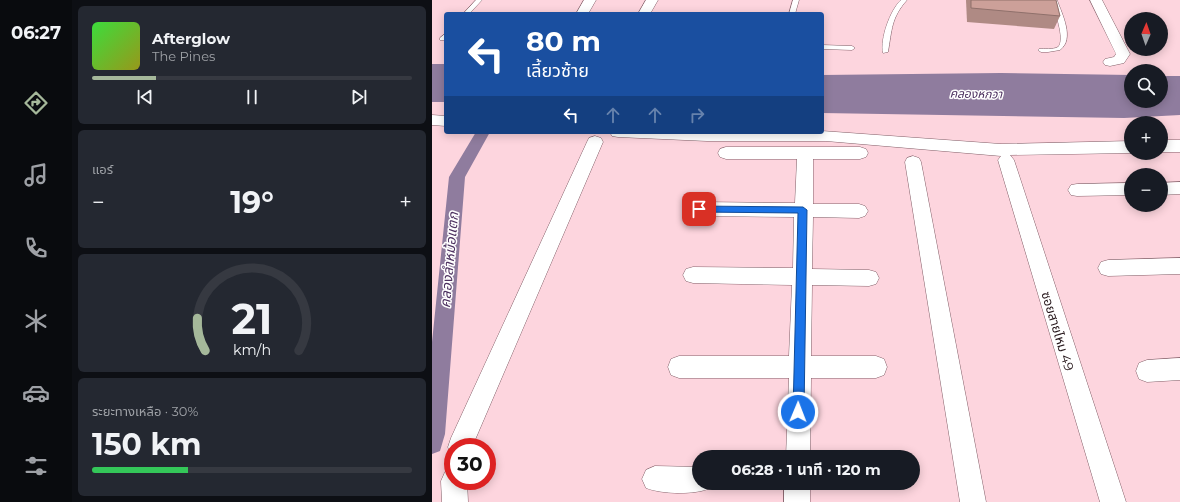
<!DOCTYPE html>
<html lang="th">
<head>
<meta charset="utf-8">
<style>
	body { margin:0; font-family:Montserrat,"Noto Sans Thai",sans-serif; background:#242831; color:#f1f3f6; height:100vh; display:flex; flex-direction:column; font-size:15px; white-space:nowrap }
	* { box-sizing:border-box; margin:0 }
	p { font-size:13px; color:#9ea1a6 }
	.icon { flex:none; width:22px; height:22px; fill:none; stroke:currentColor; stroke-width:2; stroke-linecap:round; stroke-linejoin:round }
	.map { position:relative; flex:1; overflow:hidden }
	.panel { display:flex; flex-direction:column; gap:6px; padding:6px; background:#0d0f14; width:360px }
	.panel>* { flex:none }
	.top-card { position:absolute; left:12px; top:12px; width:380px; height:122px; border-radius:4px; box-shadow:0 2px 10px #0003; background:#1a4fa0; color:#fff; overflow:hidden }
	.needle { width:26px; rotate:2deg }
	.fabs { position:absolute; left:692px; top:12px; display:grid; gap:8px }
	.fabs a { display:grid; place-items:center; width:44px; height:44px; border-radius:50%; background:#171b24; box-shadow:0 2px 10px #0003; font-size:20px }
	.speed { position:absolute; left:12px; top:438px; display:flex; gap:8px; font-size:20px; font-weight:700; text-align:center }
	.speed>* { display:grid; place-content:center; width:52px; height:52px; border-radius:50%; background:#171b24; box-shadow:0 2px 10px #0003; line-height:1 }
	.speed .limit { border:6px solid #d22; background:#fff; color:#111 }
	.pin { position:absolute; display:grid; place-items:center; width:34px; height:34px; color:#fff; margin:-17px; border-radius:8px; box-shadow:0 2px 6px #0006 }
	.me { position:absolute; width:44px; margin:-22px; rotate:1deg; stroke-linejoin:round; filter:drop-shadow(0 0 3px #0008) }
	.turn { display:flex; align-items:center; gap:14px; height:84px; padding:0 16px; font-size:18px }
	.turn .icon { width:52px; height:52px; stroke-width:2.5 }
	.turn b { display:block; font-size:28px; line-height:34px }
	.lanes { display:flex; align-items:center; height:38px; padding:0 16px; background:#0003; justify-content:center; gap:20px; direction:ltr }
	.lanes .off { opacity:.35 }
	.big { font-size:30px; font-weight:700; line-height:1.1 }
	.panel .tile { flex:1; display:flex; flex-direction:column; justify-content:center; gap:6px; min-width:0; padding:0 14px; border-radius:6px; background:#242831 }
	.panel .dial { align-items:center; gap:0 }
	.dial svg { height:104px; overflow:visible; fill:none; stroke:#363941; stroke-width:7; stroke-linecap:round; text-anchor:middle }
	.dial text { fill:#f1f3f6; stroke:none }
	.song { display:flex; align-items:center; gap:12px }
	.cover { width:48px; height:48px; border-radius:6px; background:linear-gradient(135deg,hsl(120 70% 55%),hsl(60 70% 35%)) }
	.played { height:4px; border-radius:2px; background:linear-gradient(90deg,#a5b89a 20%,#363941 20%) }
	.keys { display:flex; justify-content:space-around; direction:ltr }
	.heat { display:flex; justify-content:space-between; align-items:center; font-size:22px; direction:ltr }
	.charge { height:6px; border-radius:3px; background:linear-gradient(90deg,#34c759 30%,#363941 0) }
	.trip { position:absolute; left:260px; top:450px; width:228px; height:40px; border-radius:20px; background:#171b24; box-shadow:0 2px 10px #0003; font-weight:700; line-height:40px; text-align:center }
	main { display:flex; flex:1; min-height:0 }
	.menu { display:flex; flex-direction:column; width:72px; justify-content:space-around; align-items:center; background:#090b0e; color:#9ea1a6 }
	.menu .icon { width:28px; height:28px }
	.menu .current { color:#a5b89a }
	.menu b { font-size:18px; color:#f1f3f6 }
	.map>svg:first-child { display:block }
	.water { fill:#8f7c9e }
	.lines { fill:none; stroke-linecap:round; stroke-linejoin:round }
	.canal { fill:#8f7c9e; fill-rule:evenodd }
	.service-casing { stroke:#825f68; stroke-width:1 }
	.minor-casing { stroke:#825f68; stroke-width:1 }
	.service { fill:#fff; fill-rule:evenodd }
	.minor { fill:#fff; fill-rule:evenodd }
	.wall { fill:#af8a84 }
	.building { fill:#cca099; stroke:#8f706b }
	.route { fill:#1a73e8; stroke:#114b97 }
	.labels { text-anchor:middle; stroke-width:3; stroke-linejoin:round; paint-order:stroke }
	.far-water-label { font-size:12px; font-style:italic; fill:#4d3160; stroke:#fff }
	.street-label { font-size:13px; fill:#28191d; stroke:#fff }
	.water-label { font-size:14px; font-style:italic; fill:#4d3160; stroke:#fff }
</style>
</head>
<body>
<main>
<nav class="menu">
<b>06:27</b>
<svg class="icon current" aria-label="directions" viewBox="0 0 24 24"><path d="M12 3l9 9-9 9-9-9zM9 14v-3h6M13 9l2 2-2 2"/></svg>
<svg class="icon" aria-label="music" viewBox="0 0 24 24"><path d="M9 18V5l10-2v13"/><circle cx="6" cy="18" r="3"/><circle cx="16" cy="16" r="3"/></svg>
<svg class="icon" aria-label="phone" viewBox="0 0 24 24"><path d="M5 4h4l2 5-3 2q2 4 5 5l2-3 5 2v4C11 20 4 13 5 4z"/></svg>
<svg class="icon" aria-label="climate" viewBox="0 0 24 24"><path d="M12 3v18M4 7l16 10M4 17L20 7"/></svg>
<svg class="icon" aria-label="car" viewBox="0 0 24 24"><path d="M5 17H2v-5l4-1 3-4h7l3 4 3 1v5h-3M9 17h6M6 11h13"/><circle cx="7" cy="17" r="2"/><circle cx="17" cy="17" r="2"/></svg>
<svg class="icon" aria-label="filters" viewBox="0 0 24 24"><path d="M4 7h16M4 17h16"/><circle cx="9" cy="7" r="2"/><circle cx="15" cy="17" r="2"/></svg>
</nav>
<section class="panel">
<div class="tile">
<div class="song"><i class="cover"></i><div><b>Afterglow</b><p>The Pines</p></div></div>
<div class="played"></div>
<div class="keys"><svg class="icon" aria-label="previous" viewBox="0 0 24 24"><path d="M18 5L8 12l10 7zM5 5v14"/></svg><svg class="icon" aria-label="pause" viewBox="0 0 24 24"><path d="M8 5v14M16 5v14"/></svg><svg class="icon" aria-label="next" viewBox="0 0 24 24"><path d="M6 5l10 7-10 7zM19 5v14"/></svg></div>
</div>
<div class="tile"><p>แอร์</p>
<div class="heat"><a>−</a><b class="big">19°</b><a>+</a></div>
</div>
<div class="tile dial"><svg viewBox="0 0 100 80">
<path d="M14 69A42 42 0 1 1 86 69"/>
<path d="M14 69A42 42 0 0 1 8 44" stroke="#a5b89a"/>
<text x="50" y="56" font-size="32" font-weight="700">21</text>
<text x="50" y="72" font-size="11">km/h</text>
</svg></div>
<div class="tile"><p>ระยะทางเหลือ · 30%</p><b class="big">150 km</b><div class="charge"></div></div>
</section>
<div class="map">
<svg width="748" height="502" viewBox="0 0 748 502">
	<rect width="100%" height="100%" fill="#fdd5de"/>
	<g class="water">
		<rect x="0" y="64" width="14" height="38"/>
		<path d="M 569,73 L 699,75 L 699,101 L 729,101 L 729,76 L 748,76 L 748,115 L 692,118 L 390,113 L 390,75 Z"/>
	</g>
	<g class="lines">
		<path class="canal" d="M 44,132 L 58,132 L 33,177 L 13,434 L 8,451 L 0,454 L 0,342 L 17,177 Z"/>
		<g class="service-casing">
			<g id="service">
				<path d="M 44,0 L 50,0 L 37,14 L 31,14 Z"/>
				<path d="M 361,0 L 367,0 L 363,14 L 357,14 Z"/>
				<path d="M 469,0 L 475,0 C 459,18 460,30 456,52 L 451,53 C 448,39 458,10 469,0 Z"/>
				<path d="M 619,0 L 625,0 C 630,14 643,39 628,50 L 616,52 L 609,52 L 606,50 L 607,49 C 612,48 621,50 626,47 C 634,40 622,9 619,0 Z"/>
				<path d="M 14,33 L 14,39 L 12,40 L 8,40 L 8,38 Z"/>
				<path d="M 390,45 L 420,46 L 423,48 L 420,50 L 390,49 Z"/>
			</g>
		</g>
		<g class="minor-casing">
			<g id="minor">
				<path d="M 152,0 L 164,0 L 156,14 L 144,14 Z"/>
				<path d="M 214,0 L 226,0 L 218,14 L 206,14 Z"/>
				<path d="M 658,0 L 670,0 L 698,54 L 692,63 L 678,66 L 673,65 L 671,62 L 673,59 L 682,57 L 684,54 Z"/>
				<path d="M 0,115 L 14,116 L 14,126 L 0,125 Z"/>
				<path d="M 390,131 L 569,144 L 699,141 L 699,153 L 578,155 L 582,160 L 694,502 L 668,502 L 566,160 L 569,156 L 394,141 L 275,141 L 186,137 L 180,136 L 178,132 L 390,132 Z"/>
				<path d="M 163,136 L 169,138 L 171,142 L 40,447 L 21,447 L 21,456 L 19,456 L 16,447 L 19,438 L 155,142 L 157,138 Z"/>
				<rect x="729" y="140" width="19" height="12"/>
				<path d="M 294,147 L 428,147 L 434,149 L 436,153 L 434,157 L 428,159 L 381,159 L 381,204 L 427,204 L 433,206 L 436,211 L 433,216 L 427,218 L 381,217 L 380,269 L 437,270 L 444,272 L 447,278 L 444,284 L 437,286 L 380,285 L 379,356 L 444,356 L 452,359 L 455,367 L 452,375 L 444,378 L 379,378 L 378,457 L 354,457 L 357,378 L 247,378 L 239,375 L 236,367 L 239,359 L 247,356 L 357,356 L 360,285 L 261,283 L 254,281 L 251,275 L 254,269 L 261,267 L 361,268 L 362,217 L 267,216 L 261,214 L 258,209 L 261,204 L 267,202 L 363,203 L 365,159 L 294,159 L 288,157 L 286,153 L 288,149 Z"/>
				<path d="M 481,156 L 487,158 L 489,162 L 554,502 L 528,502 L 473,162 L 475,158 Z"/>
				<path d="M 748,182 L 748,194 L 729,195 L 729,183 Z"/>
				<path d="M 699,183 L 699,195 L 645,196 L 639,195 L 636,190 L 639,185 L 645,184 Z"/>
				<path d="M 748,258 L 748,274 L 676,276 L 669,274 L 666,268 L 669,262 L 676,260 Z"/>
				<path d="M 748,358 L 748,380 L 715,382 L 707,379 L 704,371 L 707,363 L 715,360 Z"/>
				<path d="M 223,466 L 267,467 L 267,483 L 278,483 L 276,489 C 261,495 229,494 214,488 L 210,479 L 214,470 Z"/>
				<path d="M 21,469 L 21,481 L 35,481 L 36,502 L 10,502 L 9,481 L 13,472 Z"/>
				<rect x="352" y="483" width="26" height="19"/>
			</g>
		</g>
		<use href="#service" class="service"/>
		<use href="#minor" class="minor"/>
	</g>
	<path class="wall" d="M 534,0 L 624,0 L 628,16 L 622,29 L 535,22 Z"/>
	<path class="building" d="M 539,0 L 624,0 L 628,16 L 539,8 Z"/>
	<path class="route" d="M 264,206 L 371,207 L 375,210 L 372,412 L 370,416 L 366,418 L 363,416 L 361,412 L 366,213 L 267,212 L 264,211 Z"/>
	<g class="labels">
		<g class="far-water-label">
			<text transform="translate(544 94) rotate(1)" y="4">คลองหกวา</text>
		</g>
		<g class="street-label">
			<text transform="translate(626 331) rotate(73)" y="5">ซอยสายไหม 49</text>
		</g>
		<g class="water-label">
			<text transform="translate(17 260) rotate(-85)" y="5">คลองลำหม้อแตก</text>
		</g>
	</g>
</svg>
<div class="fabs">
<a><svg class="needle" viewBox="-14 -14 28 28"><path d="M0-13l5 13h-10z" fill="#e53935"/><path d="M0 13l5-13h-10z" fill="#9ea1a6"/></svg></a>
<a><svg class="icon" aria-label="search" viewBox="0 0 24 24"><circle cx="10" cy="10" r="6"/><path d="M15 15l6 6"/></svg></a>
<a>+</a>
<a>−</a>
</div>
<div class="speed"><div class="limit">30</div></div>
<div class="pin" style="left:267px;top:209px;background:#d93025"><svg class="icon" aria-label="arrive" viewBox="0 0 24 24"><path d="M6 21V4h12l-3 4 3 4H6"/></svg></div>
<svg class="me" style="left:366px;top:412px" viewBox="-20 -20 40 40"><circle r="17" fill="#1a73e8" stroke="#fff" stroke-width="3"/><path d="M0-11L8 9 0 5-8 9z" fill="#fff"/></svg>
<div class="trip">06:28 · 1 นาที · 120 m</div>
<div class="top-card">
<div class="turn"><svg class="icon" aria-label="left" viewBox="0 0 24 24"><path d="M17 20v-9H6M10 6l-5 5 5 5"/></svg><div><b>80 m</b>เลี้ยวซ้าย</div></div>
<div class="lanes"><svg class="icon" aria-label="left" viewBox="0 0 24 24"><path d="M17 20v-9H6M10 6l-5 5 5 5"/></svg><svg class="icon off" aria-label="ahead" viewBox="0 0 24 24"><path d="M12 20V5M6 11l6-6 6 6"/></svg><svg class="icon off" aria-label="ahead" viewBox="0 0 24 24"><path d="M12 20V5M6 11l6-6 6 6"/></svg><svg class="icon off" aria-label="right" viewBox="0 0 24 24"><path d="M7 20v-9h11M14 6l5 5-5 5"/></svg></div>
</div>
</div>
</main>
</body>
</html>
